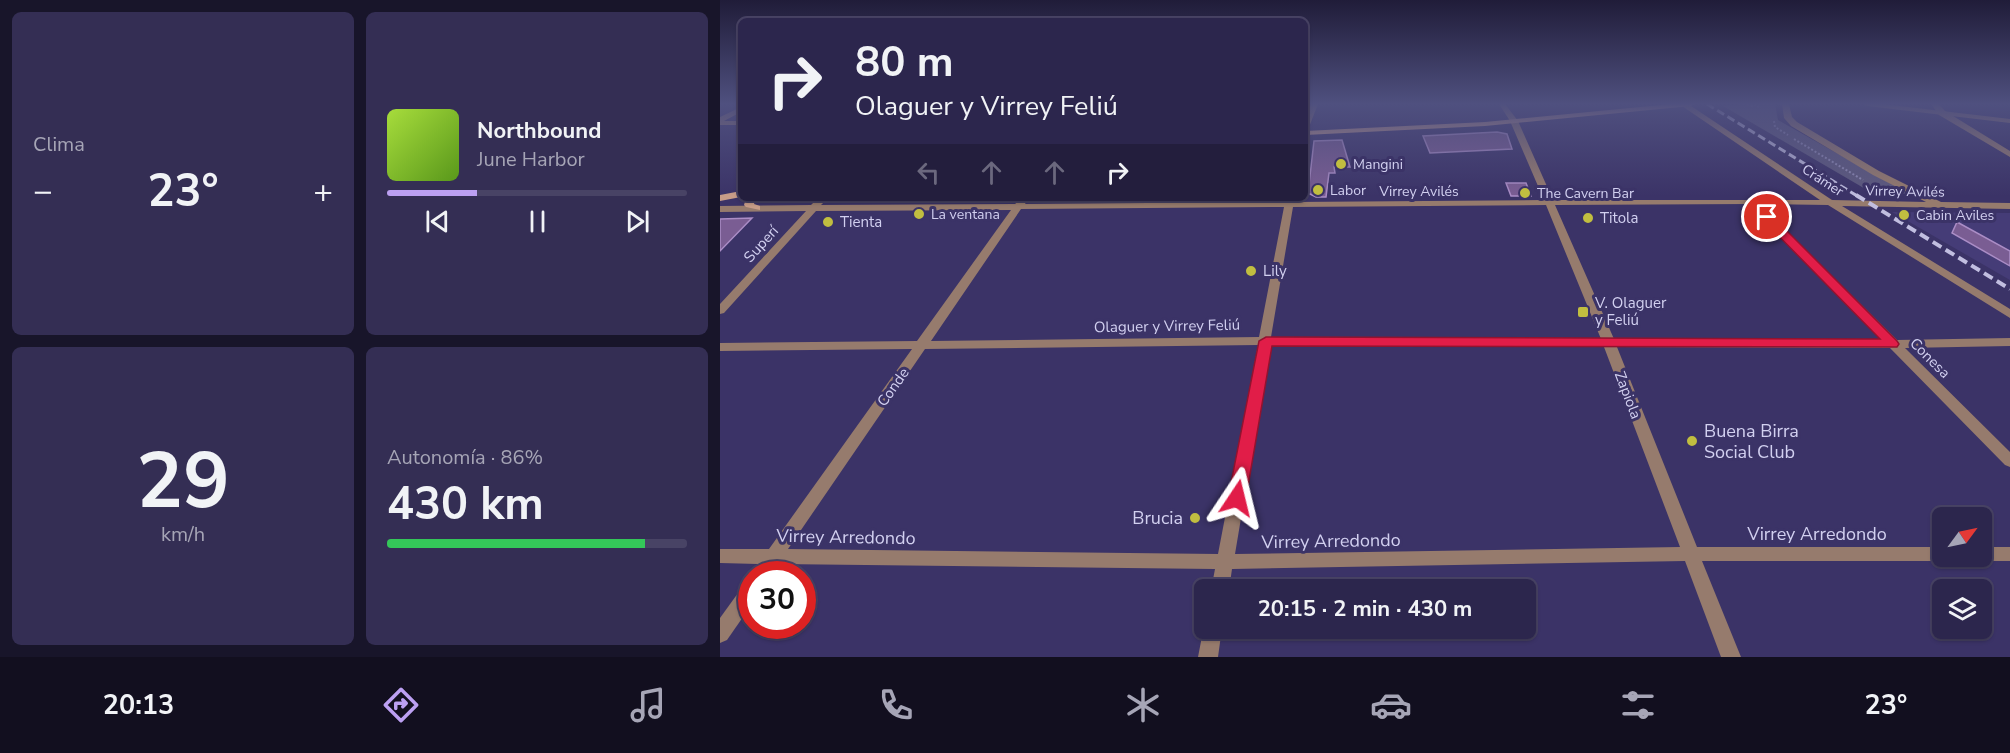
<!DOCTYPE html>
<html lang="es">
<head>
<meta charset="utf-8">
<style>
	body { margin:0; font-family:"Nunito Sans",sans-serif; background:#342e54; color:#f1f3f6; height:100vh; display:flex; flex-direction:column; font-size:22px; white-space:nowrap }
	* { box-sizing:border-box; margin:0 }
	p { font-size:20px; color:#a6a5b6 }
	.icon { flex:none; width:33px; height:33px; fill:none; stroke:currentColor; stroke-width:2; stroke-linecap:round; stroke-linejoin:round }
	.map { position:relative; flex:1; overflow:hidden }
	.details { display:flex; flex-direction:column; gap:12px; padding:12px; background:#18152a; width:720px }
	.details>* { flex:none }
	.top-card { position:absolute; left:18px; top:18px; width:570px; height:183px; border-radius:9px; box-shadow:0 2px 4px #0004,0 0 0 2px #484365; background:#2c264d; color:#f1f3f6; overflow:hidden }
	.needle { width:39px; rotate:57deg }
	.tools { position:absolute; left:1212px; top:507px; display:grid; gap:12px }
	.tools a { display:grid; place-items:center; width:60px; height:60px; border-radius:9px; background:#2c264d; box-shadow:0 2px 4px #0004,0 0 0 2px #484365; font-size:30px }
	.speed { position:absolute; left:18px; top:561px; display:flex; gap:12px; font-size:30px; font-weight:700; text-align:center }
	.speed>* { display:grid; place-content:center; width:78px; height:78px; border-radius:50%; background:#2c264d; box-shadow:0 2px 4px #0004,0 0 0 2px #484365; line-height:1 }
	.speed .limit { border:9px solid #d22; background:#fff; color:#111 }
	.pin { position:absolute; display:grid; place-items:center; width:51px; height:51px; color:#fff; margin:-26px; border:3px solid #fff; border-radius:50%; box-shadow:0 2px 6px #0007 }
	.me { position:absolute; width:66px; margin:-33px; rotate:10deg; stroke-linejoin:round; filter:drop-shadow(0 0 4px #0008) }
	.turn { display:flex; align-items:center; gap:21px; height:126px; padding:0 18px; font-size:27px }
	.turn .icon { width:78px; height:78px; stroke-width:2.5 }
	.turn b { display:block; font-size:42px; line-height:51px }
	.lanes { display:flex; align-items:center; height:57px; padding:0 18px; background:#0003; justify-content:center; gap:30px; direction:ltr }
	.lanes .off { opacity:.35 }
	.big { font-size:45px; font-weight:700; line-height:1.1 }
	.details .widget { flex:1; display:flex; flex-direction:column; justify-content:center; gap:9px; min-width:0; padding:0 21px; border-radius:9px; background:#342e54 }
	.details .dial { align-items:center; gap:0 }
	.dial b { font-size:78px; line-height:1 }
	.song { display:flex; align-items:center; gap:18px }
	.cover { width:72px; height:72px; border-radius:9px; background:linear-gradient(135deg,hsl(80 70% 55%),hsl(90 70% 35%)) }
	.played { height:6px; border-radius:3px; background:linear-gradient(90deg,#bca0f2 30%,#484365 30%) }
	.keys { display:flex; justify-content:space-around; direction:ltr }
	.heat { display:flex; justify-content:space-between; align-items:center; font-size:33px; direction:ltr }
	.charge { height:9px; border-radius:4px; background:linear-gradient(90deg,#34c759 86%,#484365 0) }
	.details .tiles { flex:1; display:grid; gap:12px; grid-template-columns:repeat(2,1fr) }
	.trip { position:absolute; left:474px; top:579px; width:342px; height:60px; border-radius:9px; background:#2c264d; box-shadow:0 2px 4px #0004,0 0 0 2px #484365; font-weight:700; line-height:60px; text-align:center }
	.menu { display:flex; height:96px; justify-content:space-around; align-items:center; background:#120f1f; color:#a6a5b6 }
	.menu .icon { width:42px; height:42px }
	.menu .on { color:#bca0f2 }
	.menu b { font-size:27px; color:#f1f3f6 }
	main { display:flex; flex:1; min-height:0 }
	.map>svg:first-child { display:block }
	.built { fill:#453c77 }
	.green { fill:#5d597e }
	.building { fill:#7a5d93; stroke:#ab8dc6; stroke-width:1.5 }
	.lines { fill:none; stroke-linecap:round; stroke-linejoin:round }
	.path { stroke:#8d89b2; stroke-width:2; stroke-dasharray:2 2; stroke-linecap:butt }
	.minor { fill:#967b6d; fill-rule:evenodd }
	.tertiary { fill:#967b6d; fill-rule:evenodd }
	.secondary { fill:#c89d88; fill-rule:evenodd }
	.rail-far1 { stroke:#c1bee0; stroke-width:3; stroke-dasharray:8 4; stroke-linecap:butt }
	.rail { stroke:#c1bee0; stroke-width:4; stroke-dasharray:10 5; stroke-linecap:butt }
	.route { fill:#e11d48; stroke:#92132f; stroke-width:1.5 }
	.poi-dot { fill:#c1be40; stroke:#3b3367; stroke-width:2 }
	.labels { text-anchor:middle; stroke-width:6; stroke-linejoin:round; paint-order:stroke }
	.far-poi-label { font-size:14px; fill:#d2d0f0; stroke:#3b3367; text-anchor:start }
	.far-street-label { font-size:14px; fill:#d2d0f0; stroke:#3b3367 }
	.poi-label { font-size:15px; fill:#d2d0f0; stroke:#3b3367; text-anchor:start }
	.street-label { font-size:15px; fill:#d2d0f0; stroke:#3b3367 }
	.near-poi-label { font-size:18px; fill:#d2d0f0; stroke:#3b3367; text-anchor:start }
	.near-street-label { font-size:18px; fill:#d2d0f0; stroke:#3b3367 }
</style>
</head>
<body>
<main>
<section class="details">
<div class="tiles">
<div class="widget"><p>Clima</p>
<div class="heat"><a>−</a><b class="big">23°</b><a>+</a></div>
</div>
<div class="widget">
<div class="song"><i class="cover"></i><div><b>Northbound</b><p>June Harbor</p></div></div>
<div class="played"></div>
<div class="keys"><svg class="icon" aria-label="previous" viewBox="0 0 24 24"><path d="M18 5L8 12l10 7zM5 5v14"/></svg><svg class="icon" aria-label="pause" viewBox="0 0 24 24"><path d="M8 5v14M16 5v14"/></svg><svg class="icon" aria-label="next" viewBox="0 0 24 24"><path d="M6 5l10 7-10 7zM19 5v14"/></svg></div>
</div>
<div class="widget dial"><b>29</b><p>km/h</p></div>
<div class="widget"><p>Autonomía · 86%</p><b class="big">430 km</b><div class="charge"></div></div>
</div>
</section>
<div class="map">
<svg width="1290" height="657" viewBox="0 0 1290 657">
	<rect width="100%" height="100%" fill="#3b3367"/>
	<path class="built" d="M 1172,212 L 1290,213 L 1290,280 Z"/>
	<path class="green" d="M 1021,104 L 1055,104 L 1058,120 L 1189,194 L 1154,194 L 1003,106 Z"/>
	<g class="building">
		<path d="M 777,132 L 787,134 L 792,149 L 710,153 L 703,136 Z"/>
		<path d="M 622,140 L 630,167 L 614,167 L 615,173 L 609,173 L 606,197 L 596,197 L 588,193 L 594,141 Z"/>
		<path d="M 786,183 L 806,183 L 811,196 L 791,196 Z"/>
		<path d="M 32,218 L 0,251 L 0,219 Z"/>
		<path d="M 1237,222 L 1290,251 L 1290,266 L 1232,233 Z"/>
	</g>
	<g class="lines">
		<g class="path">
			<path d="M 1027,104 L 1034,107"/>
			<path d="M 1034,104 L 1039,107"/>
			<path d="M 1054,121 L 1055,127 L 1068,135"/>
			<path d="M 1074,139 L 1143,180"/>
		</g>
		<g class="minor">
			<path d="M 591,104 L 598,104 L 589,127 L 585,129 L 585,118 Z"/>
			<path d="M 779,104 L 785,104 L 798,121 L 833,200 L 1100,200 L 959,104 L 968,104 L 1112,200 L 1206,202 L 1153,175 L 1071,126 L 1064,118 L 1062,104 L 1069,104 L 1072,117 L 1077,122 L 1159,171 L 1221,202 L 1290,203 L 1290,209 L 1122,206 L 1290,309 L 1290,318 L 1108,205 L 1039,204 L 1177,340 L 1290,338 L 1290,346 L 1185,348 L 1290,452 L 1290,467 L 1285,465 L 1170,348 L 897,347 L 977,547 L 1222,547 L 1222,556 L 1229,556 L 1228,559 L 1222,561 L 982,561 L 1021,657 L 1001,657 L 965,561 L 512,569 L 509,590 L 491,590 L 495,569 L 58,564 L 51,574 L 33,574 L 38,564 L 0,563 L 0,549 L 49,549 L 192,349 L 0,351 L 0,343 L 197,341 L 291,210 L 96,211 L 4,313 L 0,314 L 0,304 L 86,211 L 0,212 L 0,206 L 91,205 L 98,198 L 108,198 L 101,205 L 295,204 L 302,198 L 307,201 L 305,204 L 565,202 L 565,198 L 575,198 L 574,202 L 824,200 L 790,121 ZM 1029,204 L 1162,340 L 894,339 L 835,205 ZM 826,205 L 881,339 L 551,337 L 573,207 ZM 564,207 L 539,337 L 211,341 L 301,209 ZM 538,345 L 498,554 L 68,549 L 205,349 ZM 550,345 L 884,347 L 960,547 L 515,554 Z"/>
			<path d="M 1211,104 L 1219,104 L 1225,111 L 1290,151 L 1290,157 L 1219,115 Z"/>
			<path d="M 21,107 L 21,112 L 4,121 L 21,121 L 21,125 L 0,125 L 0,117 Z"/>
			<path d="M 1262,547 L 1290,547 L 1290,561 L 1262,561 L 1256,559 L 1255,556 L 1262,556 Z"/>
			<path d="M 32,580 L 32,604 L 7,640 L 0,643 L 0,618 L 26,582 Z"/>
			<path d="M 484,626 L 484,628 L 502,628 L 498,657 L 478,657 Z"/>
		</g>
		<path class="tertiary" d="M 1143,104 L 1163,104 L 1290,119 L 1290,123 L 1147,106 Z"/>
		<g class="secondary">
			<path d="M 951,104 L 975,104 L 971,106 L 765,126 L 585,135 L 585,131 L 765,122 Z"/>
			<path d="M 21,191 L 21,197 L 0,201 L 0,195 Z"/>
			<path d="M 26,198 L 36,198 L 34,204 L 40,206 L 40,210 L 26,207 L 24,205 Z"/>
		</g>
		<path class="rail-far1" d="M 987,104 L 1139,197"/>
		<path class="rail" d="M 1136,195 L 1290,289"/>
	</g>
	<linearGradient id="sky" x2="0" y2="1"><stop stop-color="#201c39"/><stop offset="0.53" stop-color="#4f507f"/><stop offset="1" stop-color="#4f507f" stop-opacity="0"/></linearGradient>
	<rect width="1290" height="196" fill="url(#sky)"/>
	<path class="route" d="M 1047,214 L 1051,215 L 1177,341 L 1179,344 L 1177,347 L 552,346 L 526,498 L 524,503 L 517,505 L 511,503 L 508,498 L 539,341 L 546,337 L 1160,339 L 1043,220 L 1043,215 Z"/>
	<g class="poi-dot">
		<circle cx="621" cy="164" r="6"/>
		<circle cx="598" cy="190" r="6"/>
		<circle cx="805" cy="193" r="6"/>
		<circle cx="199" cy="214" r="6"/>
		<circle cx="1184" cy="215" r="6"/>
		<circle cx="868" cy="218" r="6"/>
		<circle cx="108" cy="222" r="6"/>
		<circle cx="531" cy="271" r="6"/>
		<rect x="857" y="306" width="12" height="12" rx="3"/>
		<circle cx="972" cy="441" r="6"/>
		<circle cx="475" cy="518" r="6"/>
	</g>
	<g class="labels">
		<g class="far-poi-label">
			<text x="633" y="169">Mangini</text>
			<text x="610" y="195">Labor</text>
			<text x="817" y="198">The Cavern Bar</text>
			<text x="211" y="219">La ventana</text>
			<text x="1196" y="220">Cabin Aviles</text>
		</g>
		<g class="far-street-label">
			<text transform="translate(1103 180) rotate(33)" y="5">Crámer</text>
			<text x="699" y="196">Virrey Avilés</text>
			<text transform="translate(1185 191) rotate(1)" y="5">Virrey Avilés</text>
		</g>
		<g class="poi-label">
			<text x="880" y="223">Titola</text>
			<text x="120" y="227">Tienta</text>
			<text x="543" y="276">Lily</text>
			<text x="875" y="308">V. Olaguer<tspan x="875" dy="17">y Feliú</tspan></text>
		</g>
		<g class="street-label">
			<text transform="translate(41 244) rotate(-48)" y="5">Superí</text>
			<text transform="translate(447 326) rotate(-1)" y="5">Olaguer y Virrey Feliú</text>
			<text transform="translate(1210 358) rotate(45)" y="5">Conesa</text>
			<text transform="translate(173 387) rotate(-55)" y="5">Conde</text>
			<text transform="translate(908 395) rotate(69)" y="5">Zapiola</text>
		</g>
		<g class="near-poi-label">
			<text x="984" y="437">Buena Birra<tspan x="984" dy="21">Social Club</tspan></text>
			<text x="463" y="524" text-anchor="end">Brucia</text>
		</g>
		<g class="near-street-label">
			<text x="1097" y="540">Virrey Arredondo</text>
			<text transform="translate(126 537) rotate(1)" y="6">Virrey Arredondo</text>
			<text transform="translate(611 541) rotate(-1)" y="6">Virrey Arredondo</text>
		</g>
	</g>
</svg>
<div class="tools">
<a><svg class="needle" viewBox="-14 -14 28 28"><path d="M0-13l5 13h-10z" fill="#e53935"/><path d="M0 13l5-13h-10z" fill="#a6a5b6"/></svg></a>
<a><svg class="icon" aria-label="layers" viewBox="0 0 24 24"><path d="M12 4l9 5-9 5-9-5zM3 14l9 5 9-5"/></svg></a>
</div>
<div class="speed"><div class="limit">30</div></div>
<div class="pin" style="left:1047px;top:217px;background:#d93025"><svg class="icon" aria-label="arrive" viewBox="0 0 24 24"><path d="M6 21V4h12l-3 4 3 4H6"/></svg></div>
<svg class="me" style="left:517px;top:498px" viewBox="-20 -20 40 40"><path d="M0-17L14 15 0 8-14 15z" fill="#e11d48" stroke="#fff" stroke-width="4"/></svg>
<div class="trip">20:15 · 2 min · 430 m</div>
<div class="top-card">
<div class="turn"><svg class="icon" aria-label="right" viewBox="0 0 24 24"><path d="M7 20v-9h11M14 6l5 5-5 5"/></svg><div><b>80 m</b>Olaguer y Virrey Feliú</div></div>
<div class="lanes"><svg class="icon off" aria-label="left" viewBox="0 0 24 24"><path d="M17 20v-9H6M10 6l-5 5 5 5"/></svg><svg class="icon off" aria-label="ahead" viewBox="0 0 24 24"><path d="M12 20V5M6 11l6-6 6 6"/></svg><svg class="icon off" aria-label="ahead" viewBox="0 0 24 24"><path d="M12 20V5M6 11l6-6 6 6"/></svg><svg class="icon" aria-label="right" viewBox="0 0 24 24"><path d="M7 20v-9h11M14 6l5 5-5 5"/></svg></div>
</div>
</div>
</main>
<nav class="menu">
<b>20:13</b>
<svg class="icon on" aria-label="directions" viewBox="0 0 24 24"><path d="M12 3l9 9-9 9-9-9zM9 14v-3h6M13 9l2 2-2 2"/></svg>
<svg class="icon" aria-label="music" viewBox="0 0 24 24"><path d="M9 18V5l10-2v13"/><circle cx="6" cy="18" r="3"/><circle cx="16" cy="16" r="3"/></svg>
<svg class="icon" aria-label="phone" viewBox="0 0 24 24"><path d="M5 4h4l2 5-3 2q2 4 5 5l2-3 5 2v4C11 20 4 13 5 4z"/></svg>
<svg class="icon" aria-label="climate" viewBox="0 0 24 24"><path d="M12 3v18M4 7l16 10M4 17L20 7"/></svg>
<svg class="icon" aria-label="car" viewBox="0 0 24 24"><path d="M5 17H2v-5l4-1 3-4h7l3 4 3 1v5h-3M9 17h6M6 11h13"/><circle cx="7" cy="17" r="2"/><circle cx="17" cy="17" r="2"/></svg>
<svg class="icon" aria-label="filters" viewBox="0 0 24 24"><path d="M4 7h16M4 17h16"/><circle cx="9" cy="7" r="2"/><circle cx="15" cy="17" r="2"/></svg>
<b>23°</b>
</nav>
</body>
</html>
